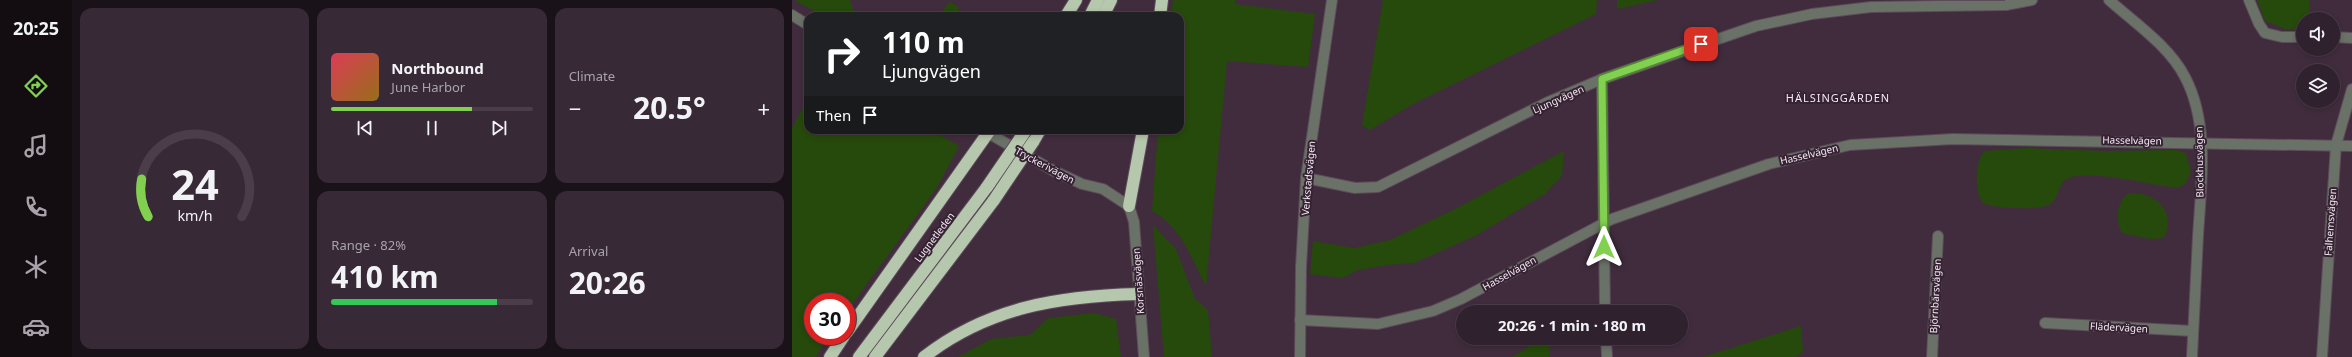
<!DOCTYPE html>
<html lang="en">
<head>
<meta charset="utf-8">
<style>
	body { margin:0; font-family:"Noto Sans",sans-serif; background:#382936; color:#f1f3f6; height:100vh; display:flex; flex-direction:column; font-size:15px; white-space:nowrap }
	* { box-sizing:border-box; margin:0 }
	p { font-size:13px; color:#a8a3aa }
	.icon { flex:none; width:22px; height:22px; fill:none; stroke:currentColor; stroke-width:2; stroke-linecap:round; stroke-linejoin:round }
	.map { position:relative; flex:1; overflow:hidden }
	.drawer { display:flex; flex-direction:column; gap:8px; padding:8px; background:#1a1219; width:720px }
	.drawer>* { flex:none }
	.hud { position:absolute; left:12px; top:12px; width:380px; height:122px; border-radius:12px; box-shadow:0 2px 6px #0003,0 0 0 1px #4b3e4a; background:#202124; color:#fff; overflow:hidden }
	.buttons { position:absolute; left:1504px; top:12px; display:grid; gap:8px }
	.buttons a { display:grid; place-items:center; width:44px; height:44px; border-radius:50%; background:#30212e; box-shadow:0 2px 6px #0003,0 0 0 1px #4b3e4a; font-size:20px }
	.speed { position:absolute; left:12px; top:293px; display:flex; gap:8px; font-size:20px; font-weight:700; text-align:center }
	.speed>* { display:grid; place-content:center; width:52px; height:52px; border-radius:50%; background:#30212e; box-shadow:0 2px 6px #0003,0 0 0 1px #4b3e4a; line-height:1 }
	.speed .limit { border:6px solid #d22; background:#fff; color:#111 }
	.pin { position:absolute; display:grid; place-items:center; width:34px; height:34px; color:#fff; margin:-17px; border-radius:8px; box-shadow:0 2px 6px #0006 }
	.me { position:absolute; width:44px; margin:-22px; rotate:0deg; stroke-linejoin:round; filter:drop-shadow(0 0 3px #0008) }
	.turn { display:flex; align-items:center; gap:14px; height:84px; padding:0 12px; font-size:18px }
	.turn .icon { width:52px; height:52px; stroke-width:2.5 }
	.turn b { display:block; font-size:28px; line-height:34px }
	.then { display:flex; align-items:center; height:38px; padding:0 12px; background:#0003; gap:8px; font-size:15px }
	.big { font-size:30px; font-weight:700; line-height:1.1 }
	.drawer .card { flex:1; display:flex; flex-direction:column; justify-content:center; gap:6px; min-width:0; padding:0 14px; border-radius:12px; background:#382936 }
	.drawer .dial { align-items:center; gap:0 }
	.dial svg { height:104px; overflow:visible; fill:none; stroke:#4b3e4a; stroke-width:7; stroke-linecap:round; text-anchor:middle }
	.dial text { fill:#f1f3f6; stroke:none }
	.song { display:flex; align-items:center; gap:12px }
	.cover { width:48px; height:48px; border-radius:6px; background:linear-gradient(135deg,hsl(350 70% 55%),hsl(40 70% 35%)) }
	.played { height:4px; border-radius:2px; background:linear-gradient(90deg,#81d050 70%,#4b3e4a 70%) }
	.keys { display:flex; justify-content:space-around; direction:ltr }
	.heat { display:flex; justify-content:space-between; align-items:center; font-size:22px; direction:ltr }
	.charge { height:6px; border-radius:3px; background:linear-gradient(90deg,#34c759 82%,#4b3e4a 0) }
	.drawer .tiles { flex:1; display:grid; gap:8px; grid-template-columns:repeat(3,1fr) }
	.card:first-child { grid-row:span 2 }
	.trip { position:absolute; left:664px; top:305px; width:232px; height:40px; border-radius:20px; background:#30212e; box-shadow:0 2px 6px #0003,0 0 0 1px #4b3e4a; font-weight:700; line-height:40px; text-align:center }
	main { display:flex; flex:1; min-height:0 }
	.menu { display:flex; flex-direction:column; width:72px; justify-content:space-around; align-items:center; background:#130d12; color:#a8a3aa }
	.menu .icon { width:28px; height:28px }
	.menu .active { color:#81d050 }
	.menu b { font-size:18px; color:#f1f3f6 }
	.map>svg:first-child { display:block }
	.green { fill:#264a0b }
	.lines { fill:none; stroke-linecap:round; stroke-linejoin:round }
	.minor-casing { stroke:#5d4a5a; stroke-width:12 }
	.highway-casing { stroke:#5d4a5a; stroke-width:14 }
	.minor { stroke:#6a7167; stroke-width:10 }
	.highway { stroke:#b5c7ad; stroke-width:12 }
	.highway-bridge-casing { stroke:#5d4a5a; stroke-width:14; stroke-linecap:butt }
	.highway-bridge { stroke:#b5c7ad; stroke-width:12 }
	.route-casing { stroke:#548734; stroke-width:10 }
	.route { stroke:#81d050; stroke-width:7 }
	.labels { text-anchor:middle; stroke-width:4; stroke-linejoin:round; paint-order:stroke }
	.street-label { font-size:10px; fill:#f5e8f3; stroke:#352232 }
	.neighbourhood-label { font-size:11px; letter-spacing:1px; fill:#f5e8f3; stroke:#352232 }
</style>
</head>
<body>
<main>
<nav class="menu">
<b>20:25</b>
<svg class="icon active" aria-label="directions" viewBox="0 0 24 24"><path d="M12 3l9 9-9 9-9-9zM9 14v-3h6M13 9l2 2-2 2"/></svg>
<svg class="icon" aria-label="music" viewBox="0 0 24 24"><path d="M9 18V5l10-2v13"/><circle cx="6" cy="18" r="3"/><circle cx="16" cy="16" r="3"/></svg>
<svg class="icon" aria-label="phone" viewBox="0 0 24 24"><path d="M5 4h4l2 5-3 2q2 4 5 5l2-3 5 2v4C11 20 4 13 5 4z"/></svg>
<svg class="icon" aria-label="climate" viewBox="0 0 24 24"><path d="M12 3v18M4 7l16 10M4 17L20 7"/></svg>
<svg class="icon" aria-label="car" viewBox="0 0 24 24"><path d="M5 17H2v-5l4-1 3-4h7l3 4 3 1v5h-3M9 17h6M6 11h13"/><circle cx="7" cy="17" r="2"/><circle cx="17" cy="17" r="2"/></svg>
</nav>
<section class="drawer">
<div class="tiles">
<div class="card dial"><svg viewBox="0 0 100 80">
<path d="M14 69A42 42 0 1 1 86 69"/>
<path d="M14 69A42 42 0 0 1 9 40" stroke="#81d050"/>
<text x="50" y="56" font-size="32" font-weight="700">24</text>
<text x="50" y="72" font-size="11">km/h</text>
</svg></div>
<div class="card">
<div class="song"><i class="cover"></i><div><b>Northbound</b><p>June Harbor</p></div></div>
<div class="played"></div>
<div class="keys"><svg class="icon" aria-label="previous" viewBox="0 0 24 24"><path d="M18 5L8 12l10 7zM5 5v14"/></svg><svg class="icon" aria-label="pause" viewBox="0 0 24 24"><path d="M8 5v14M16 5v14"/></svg><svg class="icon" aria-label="next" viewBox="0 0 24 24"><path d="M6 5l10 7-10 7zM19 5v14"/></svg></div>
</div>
<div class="card"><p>Climate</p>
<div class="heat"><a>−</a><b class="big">20.5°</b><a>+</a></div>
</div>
<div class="card"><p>Range · 82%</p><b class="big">410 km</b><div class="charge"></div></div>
<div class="card"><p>Arrival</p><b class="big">20:26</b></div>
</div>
</section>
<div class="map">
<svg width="1560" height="357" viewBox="0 0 1560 357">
	<rect width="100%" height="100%" fill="#402c3d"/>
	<g class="green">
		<path d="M 2,0 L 58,0 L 63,16 L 32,16 Z"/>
		<path d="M 381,0 L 443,0 L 443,4 L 523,14 L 516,67 L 435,61 L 414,287 C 400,259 389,226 360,211 L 366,130 L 388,130 L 388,16 L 379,16 Z"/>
		<path d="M 591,0 L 805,0 L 804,14 L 619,105 L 578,130 L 570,125 Z"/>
		<path d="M 825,0 L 866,0 L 825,9 Z"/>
		<path d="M 1465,0 L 1517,0 L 1518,19 L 1511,19 L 1511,30 L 1493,29 L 1473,21 Z"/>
		<path d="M 158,2 L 168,8 L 161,16 L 146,16 Z"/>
		<path d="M 16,99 L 16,130 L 139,130 L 167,146 L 144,189 L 55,311 L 55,302 L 21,302 L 21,336 L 37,336 L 24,357 L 0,357 L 0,128 Z"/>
		<path d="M 1235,148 L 1313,151 L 1384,150 L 1394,153 L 1399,171 L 1394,183 L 1386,188 C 1356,185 1309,171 1280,177 C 1266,180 1268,195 1260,203 C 1251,211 1202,209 1191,203 C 1182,192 1183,163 1192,151 Z"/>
		<path d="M 772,151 L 770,176 L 753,194 L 683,236 L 622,263 L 595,265 L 566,270 L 551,278 L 518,274 L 521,241 L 562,248 L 598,240 L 663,209 Z"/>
		<path d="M 1337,193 C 1363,192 1385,211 1372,238 L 1358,239 L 1330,233 C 1323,221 1324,201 1337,193 Z"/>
		<path d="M 361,225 L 384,249 L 403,299 L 416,310 L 420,357 L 372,357 Z"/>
		<path d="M 302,313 L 324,319 L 329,357 L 166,357 L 199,339 L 238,335 L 256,318 Z"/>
		<path d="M 1009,326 L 1011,352 L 1004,357 L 911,357 Z"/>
		<path d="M 751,338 L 756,338 L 758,357 L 720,357 Z"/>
	</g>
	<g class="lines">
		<g class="minor-casing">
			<g id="minor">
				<path d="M 1317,0 C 1343,23 1377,46 1393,77 C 1418,124 1409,186 1406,236 C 1404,276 1402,317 1400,357"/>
				<path d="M 1457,0 L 1467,24 L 1473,33 L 1490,37 L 1511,37"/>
				<path d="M 0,15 L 16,25"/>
				<path d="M 1541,37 L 1560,38"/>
				<path d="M 810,79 L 813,312"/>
				<path d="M 191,130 L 262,171 L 290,184 L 311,189 L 337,206 L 342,222 L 352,357"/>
				<path d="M 514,178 L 563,188 L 586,187 L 756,102 L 810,79 L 964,26 L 1020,14 L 1079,7 L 1214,5 L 1240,0"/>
				<path d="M 508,320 L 586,324 L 641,311 L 669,299 L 820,219 L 977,164 L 1058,145 L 1161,139 L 1560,146"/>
				<path d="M 1253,323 L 1401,331"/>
				<path d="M 814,338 L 815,357"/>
				<path d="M 508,357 L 509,267 L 514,178 L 540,0"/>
				<path d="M 1140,357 L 1146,236"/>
				<path d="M 1530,357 L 1544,145 L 1560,89"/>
			</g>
		</g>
		<g class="highway-casing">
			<g id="highway">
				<path d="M 274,16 L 284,0"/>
				<path d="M 298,16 L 306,0"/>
				<path d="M 311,16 L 319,0"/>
				<path d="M 368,16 L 370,0"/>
				<path d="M 241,142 L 248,130"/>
				<path d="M 337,206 L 351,130"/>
				<path d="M 55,332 L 198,130"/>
				<path d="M 38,357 L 52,336"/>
				<path d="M 67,357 L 195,187"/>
				<path d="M 83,357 L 202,200"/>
				<path d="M 132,357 C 196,307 268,296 346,294"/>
			</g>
		</g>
		<use href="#minor" class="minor"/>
		<use href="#highway" class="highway"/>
		<g class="highway-bridge-casing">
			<g id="highway-bridge">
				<path d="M 195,187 L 234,130"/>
				<path d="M 202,200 L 241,142"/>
			</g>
		</g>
		<use href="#highway-bridge" class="highway-bridge"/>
	</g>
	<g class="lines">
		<g class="route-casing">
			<path id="route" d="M 812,247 L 810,79 L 909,44"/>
		</g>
		<use href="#route" class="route"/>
	</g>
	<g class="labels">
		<g class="street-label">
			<text transform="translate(766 99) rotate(-24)" y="4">Ljungvägen</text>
			<text transform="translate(1340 140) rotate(1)" y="4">Hasselvägen</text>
			<text transform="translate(1017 154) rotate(-13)" y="4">Hasselvägen</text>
			<text transform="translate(1407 162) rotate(-91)" y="4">Blockhusvägen</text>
			<text transform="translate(253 165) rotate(28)" y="4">Tryckerivägen</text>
			<text transform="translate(516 178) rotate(-85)" y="4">Verkstadsvägen</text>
			<text transform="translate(1538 222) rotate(-86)" y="4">Falhemsvägen</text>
			<text transform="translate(142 237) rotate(-53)" y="4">Lugnetleden</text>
			<text transform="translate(717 273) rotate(-29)" y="4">Hasselvägen</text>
			<text transform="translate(346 281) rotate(-94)" y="4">Korsnäsvägen</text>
			<text transform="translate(1143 296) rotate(-87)" y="4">Björnbärsvägen</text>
			<text transform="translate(1327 327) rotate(3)" y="4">Flädervägen</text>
		</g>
		<g class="neighbourhood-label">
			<text x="1046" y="102">HÄLSINGGÅRDEN</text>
		</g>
	</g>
</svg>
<div class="buttons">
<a><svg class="icon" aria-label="sound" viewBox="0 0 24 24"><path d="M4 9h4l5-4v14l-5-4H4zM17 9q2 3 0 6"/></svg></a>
<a><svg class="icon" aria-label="layers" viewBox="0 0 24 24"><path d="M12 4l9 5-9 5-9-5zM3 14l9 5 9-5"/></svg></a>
</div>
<div class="speed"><div class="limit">30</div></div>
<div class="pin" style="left:909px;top:44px;background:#d93025"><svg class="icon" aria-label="arrive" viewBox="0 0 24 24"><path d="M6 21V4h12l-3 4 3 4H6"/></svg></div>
<svg class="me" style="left:812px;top:247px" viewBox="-20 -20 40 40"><path d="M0-17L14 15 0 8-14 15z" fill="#81d050" stroke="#fff" stroke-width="4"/></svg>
<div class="trip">20:26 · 1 min · 180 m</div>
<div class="hud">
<div class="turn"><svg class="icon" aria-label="right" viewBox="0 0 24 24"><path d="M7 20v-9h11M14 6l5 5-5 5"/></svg><div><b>110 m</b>Ljungvägen</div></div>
<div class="then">Then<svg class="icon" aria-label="arrive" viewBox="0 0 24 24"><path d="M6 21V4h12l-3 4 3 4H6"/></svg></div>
</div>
</div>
</main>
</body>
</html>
